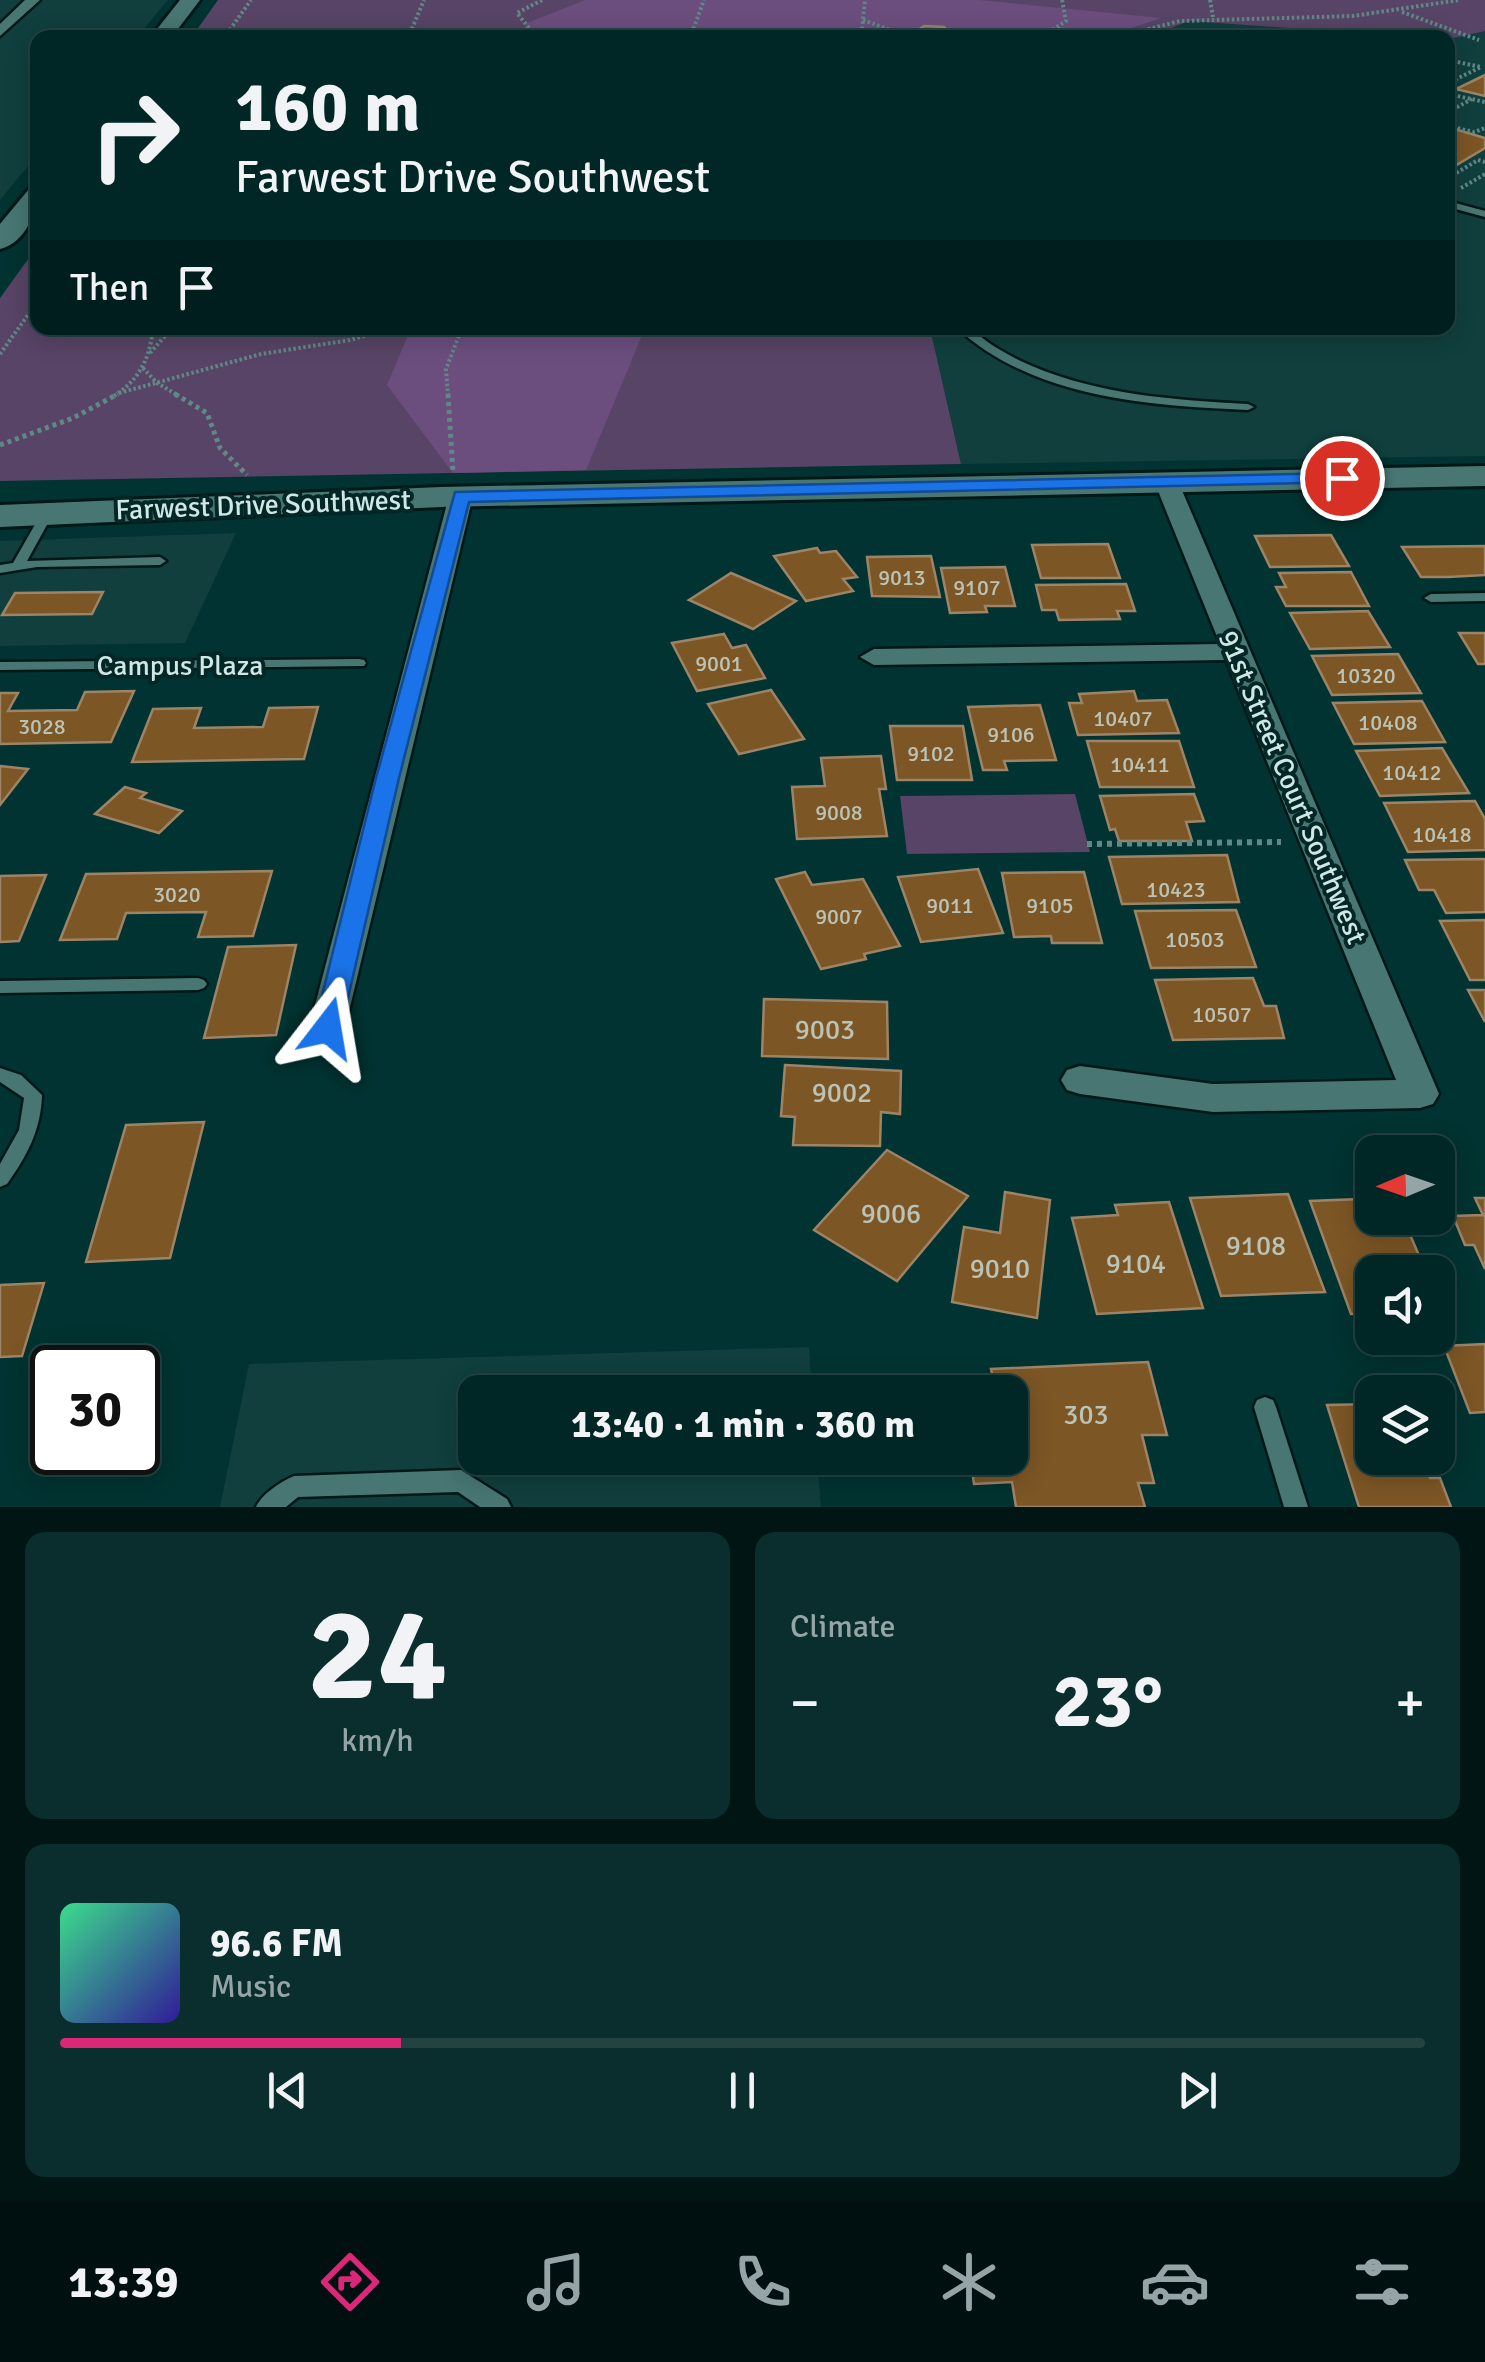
<!DOCTYPE html>
<html lang="en">
<head>
<meta charset="utf-8">
<style>
	body { margin:0; font-family:Signika,sans-serif; background:#0a2e2d; color:#f1f3f6; height:100vh; display:flex; flex-direction:column; font-size:38px; white-space:nowrap }
	* { box-sizing:border-box; margin:0 }
	p { font-size:32px; color:#95a5a7 }
	.icon { flex:none; width:55px; height:55px; fill:none; stroke:currentColor; stroke-width:2; stroke-linecap:round; stroke-linejoin:round }
	.map { position:relative; height:1507px; overflow:hidden }
	.drawer { display:flex; flex-direction:column; gap:25px; padding:25px; background:#001514; flex:1 }
	.drawer>* { flex:none }
	.top-card { position:absolute; left:30px; top:30px; width:1425px; height:305px; border-radius:20px; box-shadow:0 5px 25px #0003,0 0 0 2px #224342; background:#002625; color:#f1f3f6; overflow:hidden }
	.needle { width:65px; rotate:268deg }
	.buttons { position:absolute; left:1355px; top:1135px; display:grid; gap:20px }
	.buttons a { display:grid; place-items:center; width:100px; height:100px; border-radius:20px; background:#002625; box-shadow:0 5px 25px #0003,0 0 0 2px #224342; font-size:50px }
	.speed { position:absolute; left:30px; top:1345px; display:flex; gap:20px; font-size:50px; font-weight:700; text-align:center }
	.speed>* { display:grid; place-content:center; width:130px; height:130px; border-radius:50%; background:#002625; box-shadow:0 5px 25px #0003,0 0 0 2px #224342; line-height:1 }
	.speed .limit { border:5px solid #111; border-radius:15px; background:#fff; color:#111 }
	.pin { position:absolute; display:grid; place-items:center; width:85px; height:85px; color:#fff; margin:-42px; border:5px solid #fff; border-radius:50%; box-shadow:0 2px 10px #0007 }
	.me { position:absolute; width:110px; margin:-55px; rotate:14deg; stroke-linejoin:round; filter:drop-shadow(0 0 8px #0008) }
	.turn { display:flex; align-items:center; gap:35px; height:210px; padding:0 40px; font-size:45px }
	.turn .icon { width:130px; height:130px; stroke-width:2.5 }
	.turn b { display:block; font-size:70px; line-height:85px }
	.then { display:flex; align-items:center; height:95px; padding:0 40px; background:#0003; gap:20px; font-size:38px }
	.big { font-size:75px; font-weight:700; line-height:1.1 }
	.drawer .tile { flex:1; display:flex; flex-direction:column; justify-content:center; gap:15px; min-width:0; padding:0 35px; border-radius:20px; background:#0a2e2d }
	.drawer .dial { align-items:center; gap:0 }
	.dial b { font-size:130px; line-height:1 }
	.song { display:flex; align-items:center; gap:30px }
	.cover { width:120px; height:120px; border-radius:15px; background:linear-gradient(135deg,hsl(150 70% 55%),hsl(250 70% 35%)) }
	.played { height:10px; border-radius:5px; background:linear-gradient(90deg,#db2777 25%,#224342 25%) }
	.keys { display:flex; justify-content:space-around; direction:ltr }
	.heat { display:flex; justify-content:space-between; align-items:center; font-size:55px; direction:ltr }
	.drawer .tiles { flex:1; display:grid; gap:25px; grid-template-columns:1fr 1fr }
	.tile:last-child { grid-column:span 2 }
	.trip { position:absolute; left:458px; top:1375px; width:570px; height:100px; border-radius:20px; background:#002625; box-shadow:0 5px 25px #0003,0 0 0 2px #224342; font-weight:700; line-height:100px; text-align:center }
	.tabs { display:flex; height:160px; justify-content:space-around; align-items:center; background:#000f0f; color:#95a5a7 }
	.tabs .icon { width:70px; height:70px }
	.tabs .current { color:#db2777 }
	.tabs b { font-size:45px; color:#f1f3f6 }
	.map>svg:first-child { display:block }
	.built { fill:#103f3d }
	.green { fill:#584466 }
	.forest { fill:#6b4e7e }
	.building { fill:#7c5625; stroke:#9d8467; stroke-width:2.5 }
	.lines { fill:none; stroke-linecap:round; stroke-linejoin:round }
	.lane-casing { stroke:#011817; stroke-width:5 }
	.street-casing { stroke:#011817; stroke-width:5 }
	.secondary-casing { stroke:#011817; stroke-width:6 }
	.path-far2 { stroke:#618886; stroke-width:4; stroke-dasharray:2.5 2.5; stroke-linecap:butt }
	.path-far1 { stroke:#618886; stroke-width:5; stroke-dasharray:4 4; stroke-linecap:butt }
	.path { stroke:#618886; stroke-width:6; stroke-dasharray:5 5; stroke-linecap:butt }
	.lane { fill:#477673; fill-rule:evenodd }
	.street { fill:#477673; fill-rule:evenodd }
	.secondary { fill:#477673; fill-rule:evenodd }
	.route { fill:#1a73e8; stroke:#114b97; stroke-width:2.5 }
	.labels { text-anchor:middle; stroke-width:8; stroke-linejoin:round; paint-order:stroke }
	.number-label { font-size:22px; fill:#bac3b5 }
	.street-label { font-size:28px; fill:#cfe7e5; stroke:#022726 }
	.near-number-label { font-size:28px; fill:#bac3b5 }
</style>
</head>
<body>
<div class="map">
<svg width="1485" height="1507" viewBox="0 0 1485 1507">
	<rect width="100%" height="100%" fill="#003331"/>
	<g class="built">
		<path d="M 0,0 L 168,0 L 137,37 L 38,38 L 37,155 L 0,200 Z"/>
		<path d="M 1485,0 L 1485,456 L 961,464 L 930,328 L 1448,328 L 1448,38 L 1146,37 L 1189,21 Z"/>
		<path d="M 236,533 L 185,643 L 0,646 L 0,541 Z"/>
		<path d="M 809,1347 L 812,1392 L 475,1392 L 475,1458 L 817,1458 L 821,1507 L 220,1507 L 249,1364 Z"/>
	</g>
	<g class="green">
		<path d="M 218,0 L 1485,0 L 1485,31 L 1449,39 L 1189,21 L 1146,38 L 191,38 Z"/>
		<path d="M 37,247 L 38,328 L 930,328 L 961,464 L 0,481 L 0,298 Z"/>
		<path d="M 1075,794 L 1090,852 L 907,854 L 900,796 Z"/>
	</g>
	<g class="forest">
		<path d="M 585,0 L 979,0 L 1161,18 L 1102,38 L 521,38 L 527,23 Z"/>
		<path d="M 411,328 L 645,328 L 586,470 L 453,473 L 387,385 Z"/>
	</g>
	<g class="building">
		<path d="M 924,26 L 944,27 L 949,32 L 934,35 L 917,31 Z"/>
		<path d="M 1485,75 L 1485,96 L 1456,89 Z"/>
		<path d="M 1448,127 L 1485,138 L 1485,148 L 1448,170 Z"/>
		<path d="M 1331,535 L 1349,566 L 1270,567 L 1255,536 Z"/>
		<path d="M 1108,544 L 1120,578 L 1041,578 L 1032,545 Z"/>
		<path d="M 1485,546 L 1485,575 L 1448,577 L 1421,577 L 1402,547 Z"/>
		<path d="M 817,548 L 820,553 L 836,551 L 857,577 L 843,579 L 853,591 L 806,601 L 774,556 Z"/>
		<path d="M 931,556 L 940,597 L 872,596 L 867,557 Z"/>
		<path d="M 1005,567 L 1015,606 L 985,606 L 987,612 L 950,613 L 941,568 Z"/>
		<path d="M 1351,572 L 1369,606 L 1286,606 L 1276,587 L 1286,587 L 1279,573 Z"/>
		<path d="M 731,573 L 796,601 L 753,629 L 689,600 Z"/>
		<path d="M 1126,584 L 1135,611 L 1117,611 L 1120,619 L 1059,620 L 1056,610 L 1042,610 L 1036,585 Z"/>
		<path d="M 103,592 L 92,614 L 2,615 L 15,593 Z"/>
		<path d="M 1368,611 L 1390,647 L 1310,649 L 1290,613 Z"/>
		<path d="M 1459,633 L 1485,633 L 1485,664 L 1478,664 Z"/>
		<path d="M 724,634 L 732,648 L 746,645 L 765,678 L 697,691 L 672,643 Z"/>
		<path d="M 1398,654 L 1421,693 L 1332,695 L 1312,656 Z"/>
		<path d="M 771,690 L 804,739 L 739,754 L 708,704 Z"/>
		<path d="M 134,691 L 111,742 L 0,744 L 0,693 L 18,693 L 8,711 L 77,710 L 85,692 Z"/>
		<path d="M 1134,691 L 1137,701 L 1167,700 L 1179,733 L 1078,735 L 1069,703 L 1082,703 L 1079,694 Z"/>
		<path d="M 1422,701 L 1445,742 L 1354,744 L 1333,703 Z"/>
		<path d="M 1040,705 L 1056,760 L 1004,761 L 1007,770 L 983,770 L 968,707 Z"/>
		<path d="M 318,707 L 304,759 L 132,762 L 153,709 L 201,708 L 194,728 L 263,727 L 269,708 Z"/>
		<path d="M 890,726 L 963,726 L 972,780 L 897,780 Z"/>
		<path d="M 1087,741 L 1179,741 L 1194,787 L 1100,787 Z"/>
		<path d="M 1442,748 L 1469,793 L 1380,796 L 1356,751 Z"/>
		<path d="M 881,756 L 886,789 L 879,789 L 887,836 L 797,839 L 792,787 L 825,786 L 821,758 Z"/>
		<path d="M 0,766 L 28,769 L 0,805 Z"/>
		<path d="M 125,787 L 146,793 L 140,798 L 182,811 L 159,833 L 95,814 Z"/>
		<path d="M 1194,794 L 1204,821 L 1186,822 L 1192,841 L 1119,841 L 1115,829 L 1110,830 L 1100,796 Z"/>
		<path d="M 1475,801 L 1485,819 L 1485,850 L 1408,852 L 1384,803 Z"/>
		<path d="M 1227,855 L 1239,902 L 1122,904 L 1109,857 Z"/>
		<path d="M 1485,859 L 1485,912 L 1446,913 L 1434,890 L 1419,890 L 1405,860 Z"/>
		<path d="M 978,869 L 1003,933 L 921,942 L 898,877 Z"/>
		<path d="M 272,871 L 253,936 L 198,937 L 206,912 L 126,913 L 117,939 L 60,940 L 86,874 Z"/>
		<path d="M 805,872 L 812,885 L 863,879 L 900,946 L 864,954 L 866,959 L 821,969 L 776,879 Z"/>
		<path d="M 1084,872 L 1102,943 L 1052,943 L 1051,936 L 1014,937 L 1002,873 Z"/>
		<path d="M 46,875 L 19,941 L 0,942 L 0,876 Z"/>
		<path d="M 1236,910 L 1256,967 L 1151,968 L 1135,911 Z"/>
		<path d="M 1485,920 L 1485,980 L 1470,980 L 1440,921 Z"/>
		<path d="M 296,945 L 276,1035 L 204,1038 L 228,947 Z"/>
		<path d="M 1253,978 L 1264,1006 L 1276,1006 L 1284,1038 L 1173,1040 L 1155,980 Z"/>
		<path d="M 1468,990 L 1485,990 L 1485,1022 Z"/>
		<path d="M 764,999 L 887,1002 L 888,1059 L 762,1056 Z"/>
		<path d="M 785,1065 L 901,1071 L 900,1114 L 881,1112 L 880,1146 L 793,1145 L 795,1117 L 781,1116 Z"/>
		<path d="M 204,1122 L 170,1258 L 86,1262 L 126,1125 Z"/>
		<path d="M 887,1150 L 968,1196 L 897,1281 L 814,1230 Z"/>
		<path d="M 1355,1187 L 1372,1187 L 1372,1218 L 1403,1218 L 1426,1272 L 1372,1272 L 1372,1313 L 1351,1314 L 1310,1201 L 1360,1199 Z"/>
		<path d="M 1005,1192 L 1050,1200 L 1037,1318 L 952,1302 L 964,1227 L 1000,1233 Z"/>
		<path d="M 1288,1194 L 1325,1292 L 1221,1296 L 1190,1198 Z"/>
		<path d="M 1475,1198 L 1485,1198 L 1485,1269 L 1474,1245 L 1465,1245 L 1453,1216 L 1483,1215 Z"/>
		<path d="M 1169,1202 L 1203,1308 L 1097,1314 L 1072,1218 L 1118,1215 L 1115,1205 Z"/>
		<path d="M 44,1283 L 22,1356 L 0,1357 L 0,1285 Z"/>
		<path d="M 1485,1344 L 1485,1412 L 1470,1413 L 1444,1346 Z"/>
		<path d="M 1148,1362 L 1167,1435 L 1142,1435 L 1154,1483 L 1138,1483 L 1145,1507 L 1016,1507 L 1012,1482 L 974,1484 L 970,1458 L 1010,1458 L 1010,1392 L 996,1392 L 991,1369 Z"/>
		<path d="M 1372,1404 L 1372,1458 L 1423,1458 L 1430,1478 L 1440,1478 L 1451,1507 L 1359,1507 L 1327,1405 Z"/>
	</g>
	<g class="lines">
		<g class="lane-casing">
			<g id="lane">
				<path d="M 1448,201 L 1485,211 L 1485,217 L 1448,207 Z"/>
				<path d="M 957,328 C 973,327 983,340 997,348 C 1008,355 1020,361 1032,366 C 1100,395 1175,400 1248,404 L 1254,407 L 1248,410 C 1149,406 1033,398 957,328 Z"/>
				<path d="M 47,510 L 53,514 L 27,561 L 160,557 L 166,561 L 160,565 L 37,567 L 0,573 L 0,565 L 13,563 L 41,514 Z"/>
				<path d="M 1485,593 L 1485,601 L 1431,602 L 1424,598 L 1431,594 Z"/>
				<path d="M 359,659 L 364,660 L 366,663 L 364,666 L 0,670 L 0,662 Z"/>
				<path d="M 198,978 L 204,980 L 207,984 L 204,988 L 198,990 L 0,993 L 0,981 Z"/>
				<path d="M 0,1068 L 21,1075 L 42,1095 C 41,1130 27,1156 7,1184 L 0,1187 L 0,1164 L 19,1130 L 24,1098 L 0,1082 Z"/>
				<path d="M 1265,1397 L 1273,1400 L 1276,1407 L 1308,1507 L 1284,1507 L 1254,1407 L 1257,1400 Z"/>
				<path d="M 461,1470 L 507,1499 L 511,1507 L 480,1507 L 458,1492 L 298,1497 L 286,1507 L 256,1507 C 262,1494 280,1482 294,1476 Z"/>
			</g>
		</g>
		<g class="street-casing">
			<g id="street">
				<path d="M 25,0 L 40,0 L 0,36 L 0,24 Z"/>
				<path d="M 1166,474 L 1178,481 L 1439,1094 L 1433,1104 L 1420,1108 L 1213,1112 L 1080,1094 L 1067,1090 L 1061,1080 L 1067,1070 L 1080,1066 L 1213,1084 L 1396,1080 L 1226,660 L 874,665 L 860,657 L 874,649 L 1220,644 L 1154,481 Z"/>
				<path d="M 461,489 L 473,496 L 345,1028 L 340,1037 L 327,1041 L 314,1037 L 309,1028 L 449,496 Z"/>
			</g>
		</g>
		<g class="secondary-casing">
			<g id="secondary">
				<path d="M 180,0 L 200,0 L 171,38 L 150,38 Z"/>
				<path d="M 38,187 C 38,210 26,243 0,249 L 0,224 L 29,189 Z"/>
				<path d="M 1485,466 L 1485,486 L 441,507 L 0,527 L 0,505 L 441,487 Z"/>
			</g>
		</g>
		<g class="path-far2">
			<path d="M 1210,0 L 1213,17"/>
			<path d="M 1402,12 L 1479,40"/>
			<path d="M 863,20 L 913,38"/>
			<path d="M 1058,29 L 1116,36"/>
			<path d="M 224,38 L 251,0"/>
			<path d="M 408,38 L 424,0"/>
			<path d="M 526,38 L 533,33 L 517,13 L 542,0"/>
			<path d="M 690,38 L 704,0"/>
			<path d="M 850,38 L 862,29 L 865,0"/>
			<path d="M 954,38 L 1001,31 L 1052,32"/>
			<path d="M 1040,38 L 1066,21 L 1062,0"/>
			<path d="M 1114,38 L 1180,21 L 1353,16 L 1459,0"/>
			<path d="M 1448,60 L 1481,67 L 1448,83"/>
			<path d="M 1448,94 L 1485,102"/>
			<path d="M 1448,112 L 1472,99"/>
			<path d="M 1448,126 L 1474,132 L 1485,128"/>
			<path d="M 1448,178 L 1478,160 L 1485,162"/>
			<path d="M 1461,188 L 1485,174"/>
			<path d="M 203,328 L 315,328"/>
			<path d="M 150,353 L 172,328"/>
			<path d="M 0,354 L 38,301"/>
			<path d="M 143,368 L 157,383 L 179,396"/>
			<path d="M 119,393 L 261,354 L 350,340 L 392,328"/>
			<path d="M 114,396 C 140,379 150,358 153,328"/>
			<path d="M 448,396 L 446,369 L 462,328"/>
		</g>
		<g class="path-far1">
			<path d="M 175,394 L 207,413 L 220,448 L 247,475"/>
			<path d="M 448,394 L 453,473"/>
			<path d="M 0,445 L 73,418 L 118,394"/>
		</g>
		<path class="path" d="M 1087,844 L 1281,842"/>
		<use href="#lane" class="lane"/>
		<use href="#street" class="street"/>
		<use href="#secondary" class="secondary"/>
	</g>
	<path class="route" d="M 1342,473 L 1351,478 L 1349,482 L 469,502 L 399,778 L 341,1028 L 337,1035 L 318,1035 L 314,1028 L 376,778 L 455,492 Z"/>
	<g class="labels">
		<g class="number-label">
			<text x="902" y="585">9013</text>
			<text x="977" y="595">9107</text>
			<text x="719" y="671">9001</text>
			<text x="1366" y="683">10320</text>
			<text x="1123" y="726">10407</text>
			<text x="1388" y="730">10408</text>
			<text x="42" y="734">3028</text>
			<text x="1011" y="742">9106</text>
			<text x="931" y="761">9102</text>
			<text x="1140" y="772">10411</text>
			<text x="1412" y="780">10412</text>
			<text x="839" y="820">9008</text>
			<text x="1442" y="842">10418</text>
			<text x="1176" y="897">10423</text>
			<text x="177" y="902">3020</text>
			<text x="950" y="913">9011</text>
			<text x="1050" y="913">9105</text>
			<text x="839" y="924">9007</text>
			<text x="1195" y="947">10503</text>
			<text x="1222" y="1022">10507</text>
		</g>
		<g class="street-label">
			<text transform="translate(263 504) rotate(-2)" y="10">Farwest Drive Southwest</text>
			<text x="180" y="675">Campus Plaza</text>
			<text transform="translate(1293 787) rotate(67)" y="10">91st Street Court Southwest</text>
		</g>
		<g class="near-number-label">
			<text x="825" y="1039">9003</text>
			<text x="842" y="1102">9002</text>
			<text x="891" y="1223">9006</text>
			<text x="1256" y="1255">9108</text>
			<text x="1136" y="1273">9104</text>
			<text x="1000" y="1278">9010</text>
			<text x="1086" y="1424">303</text>
		</g>
	</g>
</svg>
<div class="buttons">
<a><svg class="needle" viewBox="-14 -14 28 28"><path d="M0-13l5 13h-10z" fill="#e53935"/><path d="M0 13l5-13h-10z" fill="#95a5a7"/></svg></a>
<a><svg class="icon" aria-label="sound" viewBox="0 0 24 24"><path d="M4 9h4l5-4v14l-5-4H4zM17 9q2 3 0 6"/></svg></a>
<a><svg class="icon" aria-label="layers" viewBox="0 0 24 24"><path d="M12 4l9 5-9 5-9-5zM3 14l9 5 9-5"/></svg></a>
</div>
<div class="speed"><div class="limit">30</div></div>
<div class="pin" style="left:1342px;top:478px;background:#d93025"><svg class="icon" aria-label="arrive" viewBox="0 0 24 24"><path d="M6 21V4h12l-3 4 3 4H6"/></svg></div>
<svg class="me" style="left:328px;top:1028px" viewBox="-20 -20 40 40"><path d="M0-17L14 15 0 8-14 15z" fill="#1a73e8" stroke="#fff" stroke-width="4"/></svg>
<div class="trip">13:40 · 1 min · 360 m</div>
<div class="top-card">
<div class="turn"><svg class="icon" aria-label="right" viewBox="0 0 24 24"><path d="M7 20v-9h11M14 6l5 5-5 5"/></svg><div><b>160 m</b>Farwest Drive Southwest</div></div>
<div class="then">Then<svg class="icon" aria-label="arrive" viewBox="0 0 24 24"><path d="M6 21V4h12l-3 4 3 4H6"/></svg></div>
</div>
</div>
<section class="drawer">
<div class="tiles">
<div class="tile dial"><b>24</b><p>km/h</p></div>
<div class="tile"><p>Climate</p>
<div class="heat"><a>−</a><b class="big">23°</b><a>+</a></div>
</div>
<div class="tile">
<div class="song"><i class="cover"></i><div><b>96.6 FM</b><p>Music</p></div></div>
<div class="played"></div>
<div class="keys"><svg class="icon" aria-label="previous" viewBox="0 0 24 24"><path d="M18 5L8 12l10 7zM5 5v14"/></svg><svg class="icon" aria-label="pause" viewBox="0 0 24 24"><path d="M8 5v14M16 5v14"/></svg><svg class="icon" aria-label="next" viewBox="0 0 24 24"><path d="M6 5l10 7-10 7zM19 5v14"/></svg></div>
</div>
</div>
</section>
<nav class="tabs">
<b>13:39</b>
<svg class="icon current" aria-label="directions" viewBox="0 0 24 24"><path d="M12 3l9 9-9 9-9-9zM9 14v-3h6M13 9l2 2-2 2"/></svg>
<svg class="icon" aria-label="music" viewBox="0 0 24 24"><path d="M9 18V5l10-2v13"/><circle cx="6" cy="18" r="3"/><circle cx="16" cy="16" r="3"/></svg>
<svg class="icon" aria-label="phone" viewBox="0 0 24 24"><path d="M5 4h4l2 5-3 2q2 4 5 5l2-3 5 2v4C11 20 4 13 5 4z"/></svg>
<svg class="icon" aria-label="climate" viewBox="0 0 24 24"><path d="M12 3v18M4 7l16 10M4 17L20 7"/></svg>
<svg class="icon" aria-label="car" viewBox="0 0 24 24"><path d="M5 17H2v-5l4-1 3-4h7l3 4 3 1v5h-3M9 17h6M6 11h13"/><circle cx="7" cy="17" r="2"/><circle cx="17" cy="17" r="2"/></svg>
<svg class="icon" aria-label="filters" viewBox="0 0 24 24"><path d="M4 7h16M4 17h16"/><circle cx="9" cy="7" r="2"/><circle cx="15" cy="17" r="2"/></svg>
</nav>
</body>
</html>
